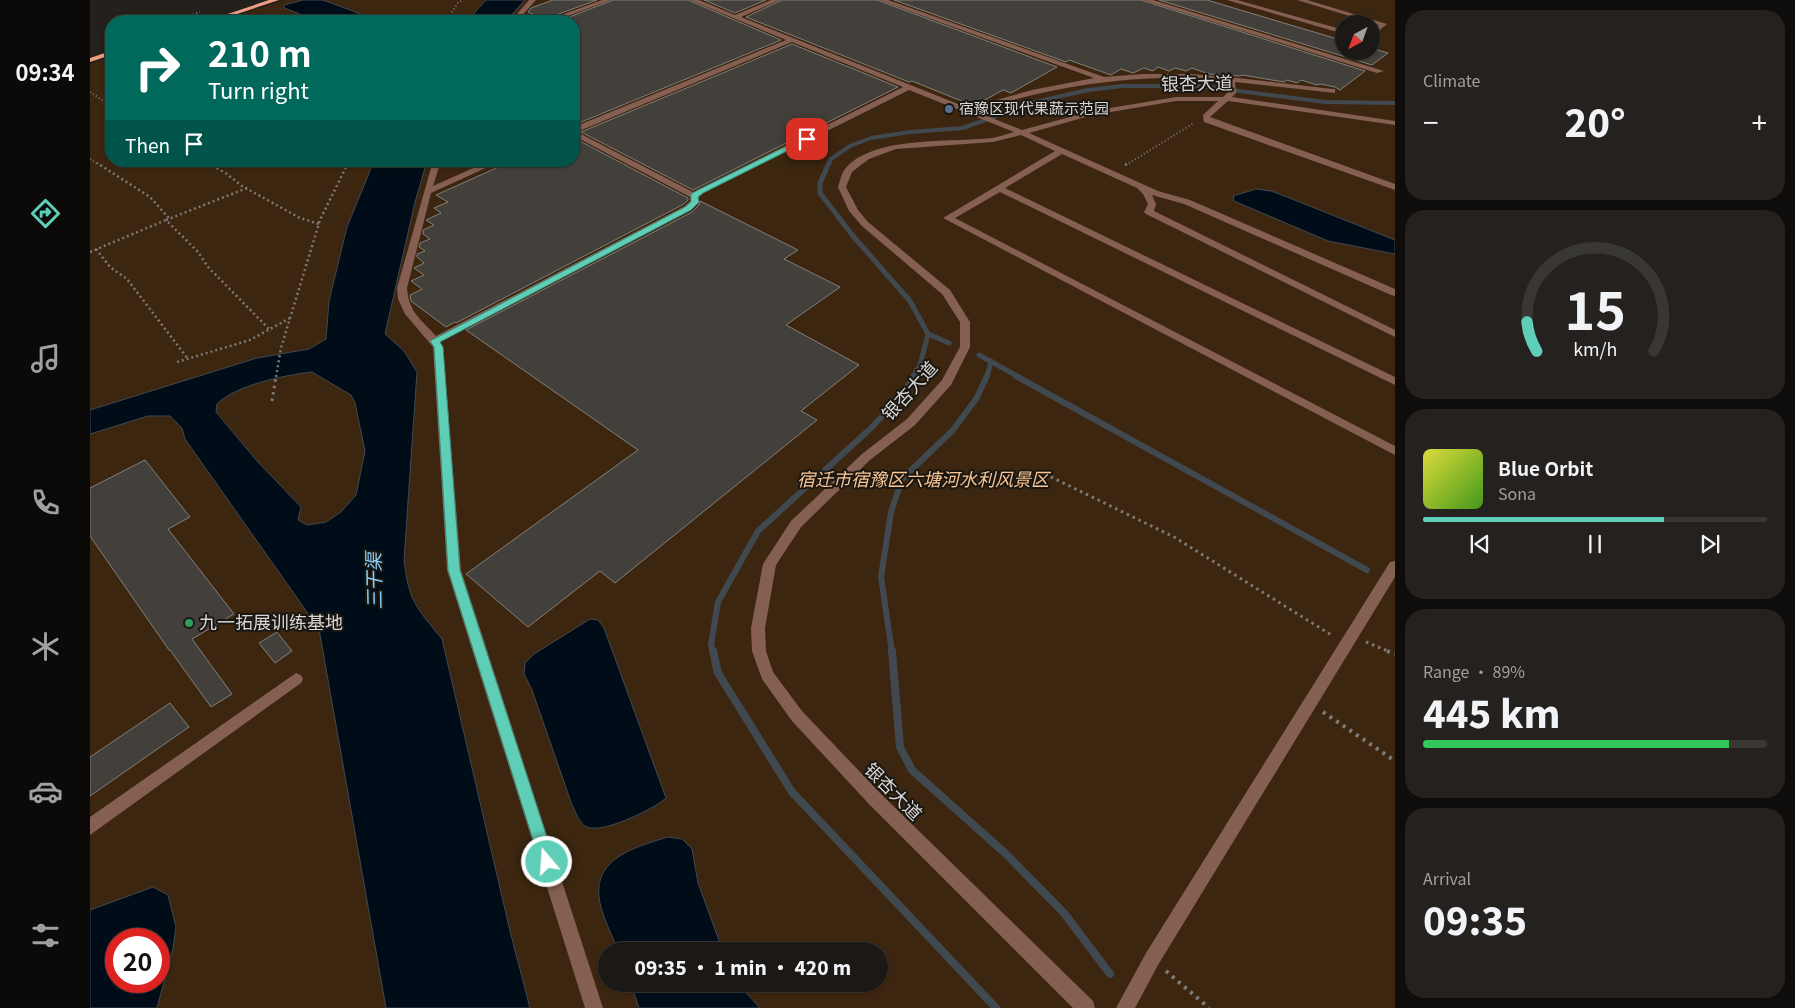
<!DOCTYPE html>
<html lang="en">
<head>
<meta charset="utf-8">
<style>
	body { margin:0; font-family:Georgia,"Noto Sans SC",serif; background:#24211e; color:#f1f3f6; height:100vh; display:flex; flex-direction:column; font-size:19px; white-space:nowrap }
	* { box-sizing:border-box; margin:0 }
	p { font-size:16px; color:#a0a0a0 }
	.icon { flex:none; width:28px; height:28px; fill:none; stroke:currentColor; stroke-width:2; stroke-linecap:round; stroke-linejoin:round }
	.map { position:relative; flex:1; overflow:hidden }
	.sheet { display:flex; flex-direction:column; gap:10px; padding:10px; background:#0f0d0c; width:400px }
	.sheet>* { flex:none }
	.top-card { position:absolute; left:15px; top:15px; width:475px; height:152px; border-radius:20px; box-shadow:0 1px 4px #0004,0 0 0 1px #393734; background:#00695c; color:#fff; overflow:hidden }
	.needle { width:32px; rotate:221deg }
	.buttons { position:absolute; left:1245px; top:15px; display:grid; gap:10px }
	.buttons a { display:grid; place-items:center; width:45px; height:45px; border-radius:50%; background:#1b1815; box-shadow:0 1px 4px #0004,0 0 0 1px #393734; font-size:25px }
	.speed { position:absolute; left:15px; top:928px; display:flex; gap:10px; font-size:25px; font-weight:700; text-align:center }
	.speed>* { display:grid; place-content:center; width:65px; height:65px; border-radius:50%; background:#1b1815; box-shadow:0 1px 4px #0004,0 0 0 1px #393734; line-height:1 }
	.speed .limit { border:8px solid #d22; background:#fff; color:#111 }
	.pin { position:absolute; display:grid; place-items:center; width:42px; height:42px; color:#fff; margin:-21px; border-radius:10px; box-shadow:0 2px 8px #0006 }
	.me { position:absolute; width:55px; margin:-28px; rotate:342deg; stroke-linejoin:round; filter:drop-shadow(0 0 4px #0008) }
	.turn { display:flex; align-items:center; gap:18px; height:105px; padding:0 20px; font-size:22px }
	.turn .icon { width:65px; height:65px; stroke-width:2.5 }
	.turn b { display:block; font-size:35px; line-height:42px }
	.then { display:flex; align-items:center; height:48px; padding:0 20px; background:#0003; gap:10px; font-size:19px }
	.big { font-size:38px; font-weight:800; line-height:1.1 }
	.sheet .tile { flex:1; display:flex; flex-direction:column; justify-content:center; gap:8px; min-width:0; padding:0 18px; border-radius:20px; background:#24211e }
	.sheet .dial { align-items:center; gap:0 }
	.dial svg { height:130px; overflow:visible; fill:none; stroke:#393734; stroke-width:7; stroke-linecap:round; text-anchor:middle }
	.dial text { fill:#f1f3f6; stroke:none }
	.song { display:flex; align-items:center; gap:15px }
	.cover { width:60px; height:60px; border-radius:8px; background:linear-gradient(135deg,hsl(60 70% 55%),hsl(100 70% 35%)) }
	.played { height:5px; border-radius:2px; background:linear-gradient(90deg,#5eceb7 70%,#393734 70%) }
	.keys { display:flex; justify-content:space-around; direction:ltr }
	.heat { display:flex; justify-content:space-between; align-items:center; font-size:28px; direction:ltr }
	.charge { height:8px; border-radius:4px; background:linear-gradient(90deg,#34c759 89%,#393734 0) }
	.trip { position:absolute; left:508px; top:942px; width:290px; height:50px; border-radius:25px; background:#1b1815; box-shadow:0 1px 4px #0004,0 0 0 1px #393734; font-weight:800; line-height:50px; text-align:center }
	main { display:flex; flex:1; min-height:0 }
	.tab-bar { display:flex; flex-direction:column; width:90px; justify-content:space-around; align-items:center; background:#0b0a08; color:#a0a0a0 }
	.tab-bar .icon { width:35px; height:35px }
	.tab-bar .selected { color:#5eceb7 }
	.tab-bar b { font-size:22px; color:#f1f3f6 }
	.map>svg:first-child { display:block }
	.green { fill:#3c260f; fill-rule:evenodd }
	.water { fill:#000d18; stroke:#414950; fill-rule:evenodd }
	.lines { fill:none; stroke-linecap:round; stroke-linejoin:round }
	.stream-far3 { stroke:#414950; stroke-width:4 }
	.stream-far2 { stroke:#414950; stroke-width:5 }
	.stream-far1 { stroke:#414950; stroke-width:6 }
	.stream { stroke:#414950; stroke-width:8 }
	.building { fill:#43403c; stroke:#827f7a }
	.path-far3 { stroke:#7d7a77; stroke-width:2; stroke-dasharray:1 2.5; stroke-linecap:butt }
	.path-far2 { stroke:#7d7a77; stroke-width:2.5; stroke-dasharray:2 3; stroke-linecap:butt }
	.path-far1 { stroke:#7d7a77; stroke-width:3; stroke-dasharray:2.5 4; stroke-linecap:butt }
	.path { stroke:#7d7a77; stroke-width:4; stroke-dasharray:3 5; stroke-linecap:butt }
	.minor { fill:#855f52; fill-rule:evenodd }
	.major { fill:#ec9d82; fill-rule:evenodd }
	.route { fill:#5eceb7; stroke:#3d8677 }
	.service-dot { fill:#5c6f8a; stroke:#1a1713; stroke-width:2 }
	.leisure-dot { fill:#2e9e5b; stroke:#1a1713; stroke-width:2 }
	.labels { text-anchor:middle; stroke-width:4; stroke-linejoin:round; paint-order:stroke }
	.far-poi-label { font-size:15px; fill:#d9d6d4; stroke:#1a1713; text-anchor:start }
	.street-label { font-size:18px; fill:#d9d6d4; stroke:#1a1713 }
	.park-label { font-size:18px; font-style:italic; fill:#fac592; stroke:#1a1713 }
	.poi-label { font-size:18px; fill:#d9d6d4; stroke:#1a1713; text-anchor:start }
	.water-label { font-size:19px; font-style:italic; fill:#88cff7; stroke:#1a1713 }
</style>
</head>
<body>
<main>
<nav class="tab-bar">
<b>09:34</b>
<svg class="icon selected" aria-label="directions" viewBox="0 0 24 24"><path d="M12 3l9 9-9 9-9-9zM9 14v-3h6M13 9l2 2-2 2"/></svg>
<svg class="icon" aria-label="music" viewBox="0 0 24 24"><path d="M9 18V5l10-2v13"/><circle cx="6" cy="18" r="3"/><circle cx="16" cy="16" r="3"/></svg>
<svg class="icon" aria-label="phone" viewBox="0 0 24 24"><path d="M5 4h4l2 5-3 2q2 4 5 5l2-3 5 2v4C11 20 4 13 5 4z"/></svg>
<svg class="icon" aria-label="climate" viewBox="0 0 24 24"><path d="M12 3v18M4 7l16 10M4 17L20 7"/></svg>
<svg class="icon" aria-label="car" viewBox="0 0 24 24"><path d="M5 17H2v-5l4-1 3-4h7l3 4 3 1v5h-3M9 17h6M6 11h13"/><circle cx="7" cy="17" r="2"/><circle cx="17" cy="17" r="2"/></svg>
<svg class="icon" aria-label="filters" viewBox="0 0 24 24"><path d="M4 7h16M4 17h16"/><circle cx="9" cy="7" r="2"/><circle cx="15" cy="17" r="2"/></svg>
</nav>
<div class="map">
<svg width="1305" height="1008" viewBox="0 0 1305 1008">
	<rect width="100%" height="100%" fill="#24201c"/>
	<path class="green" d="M 195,0 L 1305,0 L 1305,1008 L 0,1008 L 0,64 L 21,57 L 21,161 L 484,161 L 484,21 L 130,21 ZM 1254,24 L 1281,24 L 1281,51 L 1254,51 ZM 26,939 L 69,939 L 69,981 L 26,981 ZM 516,951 L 789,951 L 789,984 L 516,984 Z"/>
	<g class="water">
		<path d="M 213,0 L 233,0 L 284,19 L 284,21 L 228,21 L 194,8 L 194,5 Z"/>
		<path d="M 396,0 L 435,0 L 416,21 L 377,21 Z"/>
		<path d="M 284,161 L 337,161 L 325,202 L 295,334 L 314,351 L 327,372 L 314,560 C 319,602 326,607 352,639 L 420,931 L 440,1008 L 296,1008 L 229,629 L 95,439 L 92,428 L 80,416 L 58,416 L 0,434 L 0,410 L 167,358 L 219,349 L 236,339 L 239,301 L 257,227 ZM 222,372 L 261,395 L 265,403 L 275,451 L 266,495 L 251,512 L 236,522 L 217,525 L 208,520 L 211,507 L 167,461 L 126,412 L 127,404 C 146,385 195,375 222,372 Z"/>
		<path d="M 1166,189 L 1181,191 L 1197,197 L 1305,240 L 1305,254 L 1238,241 L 1144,201 L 1143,196 Z"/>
		<path d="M 500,619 L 508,620 L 514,628 L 576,798 C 564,809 513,834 497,827 C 489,824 486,812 482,805 L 442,690 L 434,674 L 435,663 L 444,654 Z"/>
		<path d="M 578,837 L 592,839 L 602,849 L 608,883 L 633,951 L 528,951 C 522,934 511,915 509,897 C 504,857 549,846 578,837 Z"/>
		<path d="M 63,887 L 78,895 L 86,927 L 83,948 L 67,1008 L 0,1008 L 0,910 ZM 26,939 L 69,939 L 69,981 L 26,981 Z"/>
		<path d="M 541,984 L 648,984 L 670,1008 L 549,1008 Z"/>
	</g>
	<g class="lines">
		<path class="stream-far3" d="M 738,165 L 741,159 L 760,146 L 781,138 L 820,132 L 873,128 L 945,102 L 998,90 L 1033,86 L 1109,86 L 1235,102 L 1305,103"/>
		<g class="stream-far2">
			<path d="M 739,163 L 730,183 L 730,193 L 763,236 L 820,301 L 838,334 L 830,365 L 823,377"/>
			<path d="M 838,334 L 859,343"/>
			<path d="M 889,355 L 929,377"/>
			<path d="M 897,377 L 901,361"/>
		</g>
		<g class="stream-far1">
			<path d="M 926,376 L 1277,570"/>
			<path d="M 623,652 L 621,644 L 628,602 L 668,531 L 780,429 L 813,394 L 824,376"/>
			<path d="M 802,652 L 791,577 L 801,512 L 812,479 L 863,430 L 886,399 L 897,376"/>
		</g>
		<g class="stream">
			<path d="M 623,651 L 628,673 L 702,792 L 906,1008"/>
			<path d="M 802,651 L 810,747 L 822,770 L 916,854 L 974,913 L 1020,974"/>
		</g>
	</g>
	<g class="building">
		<path d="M 463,0 L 507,0 L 455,19 L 438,12 L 441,8 Z"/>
		<path d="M 523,0 L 598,0 L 691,40 L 484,125 L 484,21 L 469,21 Z"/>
		<path d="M 614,0 L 676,0 L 645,13 Z"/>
		<path d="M 692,0 L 787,0 L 967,67 L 921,93 L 913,90 L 893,101 L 874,102 L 822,81 L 819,82 L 656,17 Z"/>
		<path d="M 804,0 L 1051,0 L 1275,71 L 1250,90 L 1245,87 L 1230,84 L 1227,85 L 1211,80 L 1207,83 L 1197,80 L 1194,82 L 1152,75 L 1150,76 L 1119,74 L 1102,68 L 1096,71 L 1085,68 L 1079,71 L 1068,67 L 1063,71 L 1054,68 L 1043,73 L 1031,69 L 1021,75 L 979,60 L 976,62 Z"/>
		<path d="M 1069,0 L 1117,0 L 1254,41 L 1254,51 L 1281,51 L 1281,48 L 1298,53 L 1282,65 Z"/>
		<path d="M 702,44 L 808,87 L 603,190 L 491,132 Z"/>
		<path d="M 484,138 L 598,198 L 598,200 L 594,204 L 366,323 L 365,322 L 356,327 L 321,301 L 320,295 L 332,289 L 321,281 L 334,275 L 324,268 L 334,263 L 327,257 L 327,254 L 335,251 L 329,247 L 330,243 L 340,239 L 333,234 L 333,230 L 344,225 L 336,220 L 351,213 L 344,208 L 358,202 L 346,195 L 422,161 L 484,161 Z"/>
		<path d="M 610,201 L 708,250 L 694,259 L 750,287 L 696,325 L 769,365 L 711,411 L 727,420 L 525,583 L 510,571 L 438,627 L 376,574 L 548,450 L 376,330 L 602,212 L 609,205 Z"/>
		<path d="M 55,460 L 100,517 L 78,529 L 144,614 L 102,639 L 142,694 L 121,707 L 80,650 L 79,650 L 0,536 L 0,488 Z"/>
		<path d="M 187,632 L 202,651 L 185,663 L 169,643 Z"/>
		<path d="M 80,703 L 99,727 L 0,796 L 0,757 Z"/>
	</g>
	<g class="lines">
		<g class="path-far3">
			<path d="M 83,21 L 110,12"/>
			<path d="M 356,21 L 368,3 L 373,0"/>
			<path d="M 0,92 L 21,106"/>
			<path d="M 0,159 L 9,165"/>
			<path d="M 114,161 L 120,165"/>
			<path d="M 257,165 L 259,161"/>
			<path d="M 1036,165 L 1104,123"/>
		</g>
		<g class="path-far2">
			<path d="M 118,163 L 137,174 L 152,186 L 210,218 L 229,224"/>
			<path d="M 1035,165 L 1038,163"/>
			<path d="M 157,188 L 76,220 L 108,252 L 118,267 L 181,331"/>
			<path d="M 6,249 L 20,267 L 37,279 L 98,359"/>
			<path d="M 0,252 L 76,220 L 78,217 L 60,197 L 7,163"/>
			<path d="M 87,362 L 160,340 L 200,318"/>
			<path d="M 186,377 L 191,348 L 230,220 L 258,163"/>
		</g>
		<g class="path-far1">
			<path d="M 182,401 L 186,376"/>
			<path d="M 955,474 L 1084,537 L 1243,636"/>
			<path d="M 1276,642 L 1300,652"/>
		</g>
		<g class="path">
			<path d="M 1297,651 L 1305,654"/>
			<path d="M 1233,712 L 1305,761"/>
			<path d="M 1076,971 L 1119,1008"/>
		</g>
		<g class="minor">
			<path d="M 439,0 L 446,0 L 427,21 L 421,21 Z"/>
			<path d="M 512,0 L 521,0 L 464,21 L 455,21 Z"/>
			<path d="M 600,0 L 609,0 L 645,15 L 681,0 L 690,0 L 651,17 L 878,108 L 942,90 L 1004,78 L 789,0 L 798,0 L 1014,77 L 1053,74 L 1100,74 L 1148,78 L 1242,89 L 1245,89 L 1245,93 L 1145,82 L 1146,93 L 1142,97 L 1305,121 L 1305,125 L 1138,101 L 1120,117 L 1305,184 L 1305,190 L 1114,122 L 1113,115 L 1128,101 L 1086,101 L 1003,115 L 939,133 L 1068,191 L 1100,200 L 1305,289 L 1305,296 L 1301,295 L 1094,204 L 1062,195 L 1066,204 L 1064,211 L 1305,330 L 1305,337 L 1056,214 L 1054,212 L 1058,204 L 1053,194 L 1047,188 L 972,154 L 915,188 L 1305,377 L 1305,385 L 910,192 L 865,218 L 1305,446 L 1305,455 L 853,218 L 965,151 L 931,135 L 903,142 L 806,149 L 779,159 L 771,165 L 762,172 L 756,187 L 768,210 L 778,222 L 860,290 L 880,322 L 880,347 L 861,385 L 825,425 L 780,460 L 711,527 L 686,565 L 675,628 L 676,651 L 683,672 L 712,711 L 790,793 L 1003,1001 L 1005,1008 L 983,1008 L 778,803 L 702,721 L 672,679 L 662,651 L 661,628 L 673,564 L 701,521 L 772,454 L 817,419 L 852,380 L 870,347 L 870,322 L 852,294 L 772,226 L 759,211 L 748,187 C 750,182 751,174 755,169 C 783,135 861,143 901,138 C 909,137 916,134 924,132 L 819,90 L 613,193 L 609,197 L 608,204 L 601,210 L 350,342 L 353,347 L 371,570 L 513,1008 L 495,1008 L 357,570 L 343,347 L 315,314 L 308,299 L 307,288 L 343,161 L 351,161 L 343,186 L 399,161 L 411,161 L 341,193 L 317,288 C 319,313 331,319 346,336 L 595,206 L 600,201 L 600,197 L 484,136 L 484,127 L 696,40 ZM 702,42 L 813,87 L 603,192 L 487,132 ZM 1077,78 L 1137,81 L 1138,92 L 1133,97 L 1086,97 L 1002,111 L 932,130 L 885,111 C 948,91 1011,79 1077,78 Z"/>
			<path d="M 1053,0 L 1063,0 L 1294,71 L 1287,73 Z"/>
			<path d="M 1137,0 L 1147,0 L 1254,30 L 1254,34 Z"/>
			<path d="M 1207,0 L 1217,0 L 1297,24 L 1281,37 L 1281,31 L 1289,25 Z"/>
			<path d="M 1305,561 L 1305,577 L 1068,965 L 1045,1008 L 1026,1008 L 1056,953 L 1300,562 Z"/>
			<path d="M 206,673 L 211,675 L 213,679 L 211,683 L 0,835 L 0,817 Z"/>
		</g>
		<g class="major">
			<path d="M 179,0 L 189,0 L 126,21 L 117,21 Z"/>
			<path d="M 21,51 L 21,55 L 0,62 L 0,58 Z"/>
		</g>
	</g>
	<path class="route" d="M 715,137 L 721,139 L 613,193 L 608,197 L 609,202 L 601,210 L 350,342 L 353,347 L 370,570 L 465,862 L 463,867 L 457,869 L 452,867 L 450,862 L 358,570 L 344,347 L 340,341 L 595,207 L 601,202 L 601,194 L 608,190 Z"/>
	<circle class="service-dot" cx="859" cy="109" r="5"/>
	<circle class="leisure-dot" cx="99" cy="623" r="5"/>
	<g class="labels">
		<g class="far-poi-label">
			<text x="869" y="114">宿豫区现代果蔬示范园</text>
		</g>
		<g class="street-label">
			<text transform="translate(1107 84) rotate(-1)" y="6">银杏大道</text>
			<text transform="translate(820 391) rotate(-48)" y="6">银杏大道</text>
			<text transform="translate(803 792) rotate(45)" y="6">银杏大道</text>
		</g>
		<g class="park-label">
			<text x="833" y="486">宿迁市宿豫区六塘河水利风景区</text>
		</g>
		<g class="poi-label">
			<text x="109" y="629">九一拓展训练基地</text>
		</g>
		<g class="water-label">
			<text transform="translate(284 581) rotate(-91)" y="7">三干渠</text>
		</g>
	</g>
</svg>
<div class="buttons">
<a><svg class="needle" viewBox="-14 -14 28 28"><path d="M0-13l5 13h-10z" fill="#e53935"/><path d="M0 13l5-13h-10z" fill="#a0a0a0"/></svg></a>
</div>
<div class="speed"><div class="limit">20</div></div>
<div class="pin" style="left:717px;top:139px;background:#d93025"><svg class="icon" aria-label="arrive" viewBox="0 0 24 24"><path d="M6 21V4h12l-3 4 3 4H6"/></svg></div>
<svg class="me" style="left:457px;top:862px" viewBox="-20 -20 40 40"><circle r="17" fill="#5eceb7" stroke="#fff" stroke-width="3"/><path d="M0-11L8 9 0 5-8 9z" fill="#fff"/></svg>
<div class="trip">09:35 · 1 min · 420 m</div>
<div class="top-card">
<div class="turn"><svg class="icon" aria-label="right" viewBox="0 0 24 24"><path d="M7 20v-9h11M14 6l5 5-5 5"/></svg><div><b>210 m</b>Turn right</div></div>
<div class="then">Then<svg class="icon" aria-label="arrive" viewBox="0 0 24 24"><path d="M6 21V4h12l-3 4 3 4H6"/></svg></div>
</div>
</div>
<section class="sheet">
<div class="tile"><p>Climate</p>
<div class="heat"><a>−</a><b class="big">20°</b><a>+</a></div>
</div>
<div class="tile dial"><svg viewBox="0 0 100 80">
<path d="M14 69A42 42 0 1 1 86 69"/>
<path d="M14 69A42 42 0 0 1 8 51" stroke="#5eceb7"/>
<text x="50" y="56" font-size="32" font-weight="700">15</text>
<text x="50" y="72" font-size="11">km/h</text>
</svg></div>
<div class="tile">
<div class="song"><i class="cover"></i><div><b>Blue Orbit</b><p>Sona</p></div></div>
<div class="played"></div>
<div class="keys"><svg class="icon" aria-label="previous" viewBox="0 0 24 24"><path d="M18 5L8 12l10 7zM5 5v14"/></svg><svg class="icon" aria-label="pause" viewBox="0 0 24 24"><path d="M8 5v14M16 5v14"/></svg><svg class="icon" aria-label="next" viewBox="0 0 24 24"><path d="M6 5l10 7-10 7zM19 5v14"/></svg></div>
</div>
<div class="tile"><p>Range · 89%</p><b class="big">445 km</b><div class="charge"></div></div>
<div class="tile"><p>Arrival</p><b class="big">09:35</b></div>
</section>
</main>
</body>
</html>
